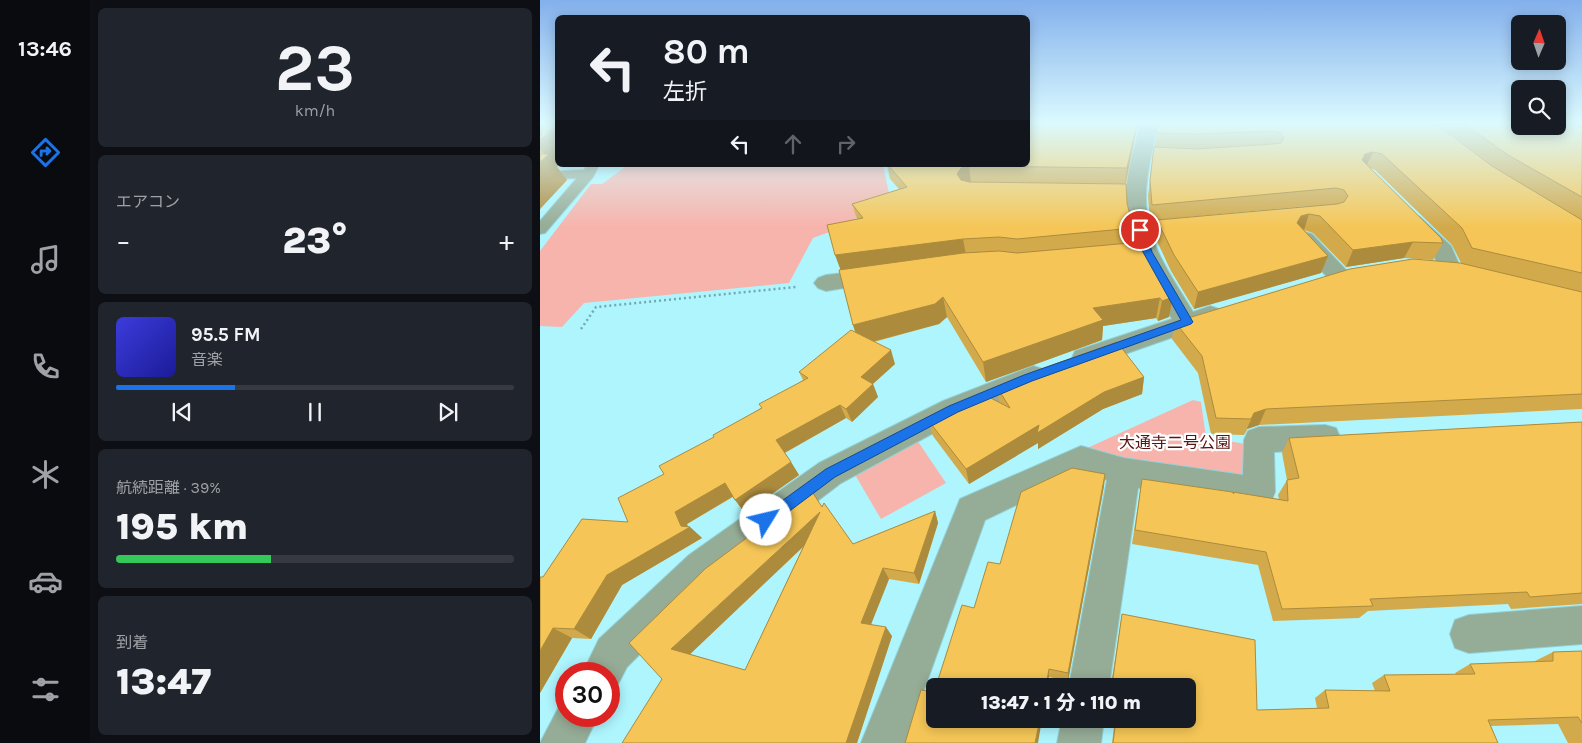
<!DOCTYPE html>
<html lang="ja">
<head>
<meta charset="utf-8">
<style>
	body { margin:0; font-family:Karla,"Noto Sans JP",sans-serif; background:#20242c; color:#f1f3f6; height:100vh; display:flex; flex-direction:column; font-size:19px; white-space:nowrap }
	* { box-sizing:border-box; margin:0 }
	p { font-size:16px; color:#9ea1a6 }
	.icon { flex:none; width:28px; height:28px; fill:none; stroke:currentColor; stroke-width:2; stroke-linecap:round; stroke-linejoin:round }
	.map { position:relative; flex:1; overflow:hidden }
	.panel { display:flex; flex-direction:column; gap:8px; padding:8px; background:#0d0f14; width:450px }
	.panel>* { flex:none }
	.banner { position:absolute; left:15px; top:15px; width:475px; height:152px; border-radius:8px; box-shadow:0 2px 12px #0003; background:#171b24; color:#f1f3f6; overflow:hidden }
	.needle { width:32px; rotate:2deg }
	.controls { position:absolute; left:971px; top:15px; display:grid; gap:10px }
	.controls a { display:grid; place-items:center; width:55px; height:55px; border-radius:8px; background:#171b24; box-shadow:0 2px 12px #0003; font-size:25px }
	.speed { position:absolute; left:15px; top:662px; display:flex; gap:10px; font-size:25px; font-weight:700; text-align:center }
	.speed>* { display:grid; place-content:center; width:65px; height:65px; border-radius:50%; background:#171b24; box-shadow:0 2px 12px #0003; line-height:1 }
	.speed .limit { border:8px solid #d22; background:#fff; color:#111 }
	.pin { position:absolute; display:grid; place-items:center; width:42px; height:42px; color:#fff; margin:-21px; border:2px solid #fff; border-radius:50%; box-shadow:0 1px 5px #0007 }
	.me { position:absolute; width:55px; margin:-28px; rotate:54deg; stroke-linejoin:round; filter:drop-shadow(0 0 4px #0008) }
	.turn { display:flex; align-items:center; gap:18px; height:105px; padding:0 25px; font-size:22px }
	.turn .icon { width:65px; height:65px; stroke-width:2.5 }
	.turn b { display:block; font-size:35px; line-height:42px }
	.lanes { display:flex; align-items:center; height:48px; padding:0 25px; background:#0003; justify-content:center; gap:25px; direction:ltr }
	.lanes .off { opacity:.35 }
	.big { font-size:38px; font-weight:800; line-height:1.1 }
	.panel .card { flex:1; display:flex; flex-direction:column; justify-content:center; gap:8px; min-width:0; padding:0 18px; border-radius:8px; background:#20242c }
	.panel .dial { align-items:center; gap:0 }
	.dial b { font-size:65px; line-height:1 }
	.song { display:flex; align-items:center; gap:15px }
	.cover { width:60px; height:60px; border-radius:8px; background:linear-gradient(135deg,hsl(240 70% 55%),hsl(240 70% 35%)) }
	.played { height:5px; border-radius:2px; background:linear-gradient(90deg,#1a73e8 30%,#363941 30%) }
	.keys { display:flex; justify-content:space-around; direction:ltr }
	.heat { display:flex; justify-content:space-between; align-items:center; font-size:28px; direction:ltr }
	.charge { height:8px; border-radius:4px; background:linear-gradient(90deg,#34c759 39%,#363941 0) }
	.trip { position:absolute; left:386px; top:678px; width:270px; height:50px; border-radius:8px; background:#171b24; box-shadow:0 2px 12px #0003; font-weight:800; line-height:50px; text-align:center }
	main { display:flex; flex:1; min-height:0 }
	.menu { display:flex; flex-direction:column; width:90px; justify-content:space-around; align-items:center; background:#090b0e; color:#9ea1a6 }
	.menu .icon { width:35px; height:35px }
	.menu .selected { color:#1a73e8 }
	.menu b { font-size:22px; color:#f1f3f6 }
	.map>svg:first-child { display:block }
	.green { fill:#f7b4ac }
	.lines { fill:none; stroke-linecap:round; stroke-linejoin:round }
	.service-casing { stroke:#92d1d8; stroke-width:2 }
	.minor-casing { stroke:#92d1d8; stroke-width:2 }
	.path { stroke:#74a8af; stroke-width:2.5; stroke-dasharray:2 3; stroke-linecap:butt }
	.service { fill:#95ac96; fill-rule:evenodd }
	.minor { fill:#95ac96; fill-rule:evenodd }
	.wall { fill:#d3aa4b; fill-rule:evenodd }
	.shaded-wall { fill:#ac8b3d }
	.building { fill:#f5c657; stroke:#ac8b3d; fill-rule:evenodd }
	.route { fill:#1a73e8; stroke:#114b97 }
	.labels { text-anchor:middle; stroke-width:4.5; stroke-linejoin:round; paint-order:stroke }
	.park-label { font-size:16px; fill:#591513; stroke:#fff }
</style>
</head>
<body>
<main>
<nav class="menu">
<b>13:46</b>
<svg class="icon selected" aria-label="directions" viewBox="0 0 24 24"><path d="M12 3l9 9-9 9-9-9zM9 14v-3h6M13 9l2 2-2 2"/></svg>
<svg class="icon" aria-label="music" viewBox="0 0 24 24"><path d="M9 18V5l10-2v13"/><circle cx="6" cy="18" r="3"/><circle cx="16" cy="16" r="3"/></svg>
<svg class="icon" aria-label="phone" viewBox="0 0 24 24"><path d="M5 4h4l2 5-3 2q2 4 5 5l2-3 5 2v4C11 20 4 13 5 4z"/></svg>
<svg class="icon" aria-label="climate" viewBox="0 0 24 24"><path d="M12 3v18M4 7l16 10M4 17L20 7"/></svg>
<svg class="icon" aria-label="car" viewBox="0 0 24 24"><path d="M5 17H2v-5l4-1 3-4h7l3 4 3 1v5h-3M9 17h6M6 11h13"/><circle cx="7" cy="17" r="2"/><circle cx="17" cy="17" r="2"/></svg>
<svg class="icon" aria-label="filters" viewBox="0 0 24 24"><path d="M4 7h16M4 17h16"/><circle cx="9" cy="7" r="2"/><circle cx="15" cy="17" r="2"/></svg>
</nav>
<section class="panel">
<div class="card dial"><b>23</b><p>km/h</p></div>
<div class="card"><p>エアコン</p>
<div class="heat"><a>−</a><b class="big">23°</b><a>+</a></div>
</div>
<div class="card">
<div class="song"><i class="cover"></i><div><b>95.5 FM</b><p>音楽</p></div></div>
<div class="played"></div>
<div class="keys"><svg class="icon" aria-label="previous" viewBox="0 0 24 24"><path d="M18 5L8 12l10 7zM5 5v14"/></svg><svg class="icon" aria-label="pause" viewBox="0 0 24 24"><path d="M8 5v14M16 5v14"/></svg><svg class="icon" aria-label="next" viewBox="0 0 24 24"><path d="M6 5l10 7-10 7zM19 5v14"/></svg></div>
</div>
<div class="card"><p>航続距離 · 39%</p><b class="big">195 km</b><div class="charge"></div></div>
<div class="card"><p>到着</p><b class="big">13:47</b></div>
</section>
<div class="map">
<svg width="1042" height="743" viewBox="0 0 1042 743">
	<rect width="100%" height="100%" fill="#aef5fe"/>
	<g class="green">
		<path d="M 88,165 L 343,165 L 349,193 L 306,226 L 273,238 L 249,283 L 44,303 L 22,327 L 0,326 L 0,251 L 51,184 L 62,184 Z"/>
		<path d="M 653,400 L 661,402 L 666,437 L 711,445 L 709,482 L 591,467 L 545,449 Z"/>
		<path d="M 377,440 L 406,483 L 341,519 L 314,473 Z"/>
	</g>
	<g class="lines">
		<g class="service-casing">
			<path id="service" d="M 47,165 L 59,165 L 53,177 L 5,233 L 0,234 L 0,221 L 37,178 L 0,180 L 0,172 L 44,170 Z"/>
		</g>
		<g class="minor-casing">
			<g id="minor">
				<path d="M 596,123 L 613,123 L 617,128 C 611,157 602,189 608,219 C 613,253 636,283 653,312 L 670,306 L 679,309 L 683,315 L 679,321 L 545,368 L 535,365 L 532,358 L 535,351 L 632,319 C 615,288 592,256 587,220 C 582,190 592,158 599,128 Z"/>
				<path d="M 873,215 L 880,217 L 911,246 L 922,271 L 918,276 L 910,278 L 902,276 L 893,253 L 862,221 L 866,217 Z"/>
				<path d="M 764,232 L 772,234 L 808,272 L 812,277 L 808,282 L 800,284 L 792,282 L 756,244 L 753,239 L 756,234 Z"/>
				<path d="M 338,269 L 346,271 L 350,276 L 346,281 L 286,291 L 278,288 L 274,283 L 278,278 L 286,275 Z"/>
				<path d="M 493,366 L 503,369 L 507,376 L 503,383 L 423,417 L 301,483 L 175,579 L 87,667 L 76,688 L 69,691 L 69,674 L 42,674 L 59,639 L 149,555 L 279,463 L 403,401 Z"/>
				<path d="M 785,425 L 796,428 L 800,437 L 796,446 L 785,449 L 734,452 L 735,492 L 731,502 L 719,506 L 598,488 L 569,686 L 529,686 L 567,480 L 543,473 L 445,520 L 365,743 L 321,743 L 420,499 L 541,446 L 584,458 L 703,475 L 704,440 L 708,431 L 719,427 Z"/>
				<path d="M 1042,606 L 1042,644 L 929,653 L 915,648 L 910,634 L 915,620 L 929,615 Z"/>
				<path d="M 26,699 L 26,716 L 58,716 L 45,743 L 0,743 L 22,701 Z"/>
				<path d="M 522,719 L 564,719 L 561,743 L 517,743 Z"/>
			</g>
		</g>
		<path class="path" d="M 41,329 L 56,307 L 256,287"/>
		<use href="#service" class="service"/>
		<use href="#minor" class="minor"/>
	</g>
	<g class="wall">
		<path d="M 0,123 L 18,123 L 17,167 L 27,180 L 0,209 Z"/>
		<path d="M 488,123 L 598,123 L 586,184 L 587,203 L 593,228 L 592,243 L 633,297 L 629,317 L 618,321 L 616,318 L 563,326 L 562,340 L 446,382 L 407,317 L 399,324 L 334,342 L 355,364 L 333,384 L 338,397 L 312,422 L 306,418 L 245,453 L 259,475 L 205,513 L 193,497 L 147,524 L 148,526 L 150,527 L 162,538 L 82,585 L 51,639 L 32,638 L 0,693 L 3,577 L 88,522 L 124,474 L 174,437 L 221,408 L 263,380 L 259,372 L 315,332 L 313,325 L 300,270 L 317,219 L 312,204 L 359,189 L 350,179 L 347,165 L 488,165 Z"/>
		<path d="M 614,123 L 895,123 L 956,168 L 896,123 L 1042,123 L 1042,409 L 719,425 L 707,429 L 704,435 L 671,434 L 658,373 L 632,339 L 635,322 L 921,263 L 912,245 L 835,170 L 830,168 L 903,243 L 893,260 L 864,258 L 806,267 L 773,233 L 764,230 L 788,256 L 781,273 L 654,309 L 631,271 L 615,237 L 617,220 L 790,204 L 610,221 L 608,196 L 614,147 L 614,148 L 618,127 Z"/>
		<path d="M 604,377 L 602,394 L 563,409 L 498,449 L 498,443 L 429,484 L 393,436 L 388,420 L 459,402 L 457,387 Z"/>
		<path d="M 1042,422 L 1042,604 L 971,609 L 968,604 L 828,611 L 819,618 L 733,621 L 718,565 L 592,544 L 602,479 L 693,493 L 739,499 L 738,495 L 747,480 L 742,453 L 749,438 Z"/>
		<path d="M 565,474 L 564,486 L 528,681 L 509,677 L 434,608 L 460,564 Z"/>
		<path d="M 282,507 L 313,544 L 395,511 L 398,523 L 379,584 L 349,579 L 331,624 L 352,636 L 317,743 L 122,679 ZM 263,547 L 205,670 L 150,654 Z"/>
		<path d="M 582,614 L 717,710 L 777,708 L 775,698 L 785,690 L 835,691 L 832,683 L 844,675 L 916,674 L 915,673 L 930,664 L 995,662 L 995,661 L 1013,652 L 1042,651 L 1042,743 L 1028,743 L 1018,724 L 951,726 L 958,743 L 572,743 L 575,719 L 648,719 L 648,686 L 559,686 L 560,680 L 572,678 Z"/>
	</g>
	<g class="shaded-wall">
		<path d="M 597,123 L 598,123 L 597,128 L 585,184 L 587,168 Z"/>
		<path d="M 18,124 L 18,165 L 19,165 L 17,167 L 27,180 L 0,209 L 0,162 L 6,157 L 0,149 L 0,140 Z"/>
		<path d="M 833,152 L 826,167 L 816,176 L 825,154 Z"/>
		<path d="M 429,166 L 431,182 L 423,184 L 417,174 L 421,168 Z"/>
		<path d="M 769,214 L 764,230 L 757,223 L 761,216 Z"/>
		<path d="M 423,239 L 426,255 L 301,271 L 295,255 Z"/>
		<path d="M 873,242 L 864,258 L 806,267 L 813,250 Z"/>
		<path d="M 788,256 L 781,273 L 654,309 L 658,292 Z"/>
		<path d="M 403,297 L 407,317 L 399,324 L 320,345 L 313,325 Z"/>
		<path d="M 633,297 L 629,317 L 618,321 L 622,301 Z"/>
		<path d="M 620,298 L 616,318 L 563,326 L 562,340 L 446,382 L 443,362 L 553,308 Z"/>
		<path d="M 351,350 L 355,364 L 326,390 L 321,377 Z"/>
		<path d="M 604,377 L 602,394 L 563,409 L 498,449 L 498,443 L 429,484 L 426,469 L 499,425 L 564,392 Z"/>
		<path d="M 333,384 L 338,397 L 312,422 L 306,409 Z"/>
		<path d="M 300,405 L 306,418 L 244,453 L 236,440 Z"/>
		<path d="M 726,409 L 719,425 L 707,429 L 704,435 L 714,413 Z"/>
		<path d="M 251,462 L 259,475 L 205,513 L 195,500 Z"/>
		<path d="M 565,474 L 564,486 L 528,681 L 528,673 Z"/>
		<path d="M 185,483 L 195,495 L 147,524 L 148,528 L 150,527 L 162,538 L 82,585 L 51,639 L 34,629 L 67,575 L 141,526 L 135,512 Z"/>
		<path d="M 395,511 L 398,523 L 379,584 L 374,573 Z"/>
		<path d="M 280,512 L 287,524 L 146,658 L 131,649 Z"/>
		<path d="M 343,568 L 349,579 L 328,632 L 321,623 Z"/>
		<path d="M 346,627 L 352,636 L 317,743 L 306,743 Z"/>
		<path d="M 13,628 L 32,638 L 0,693 L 0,651 Z"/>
		<path d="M 509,669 L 509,677 L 508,686 L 506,686 Z"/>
		<path d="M 500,719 L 502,719 L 498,743 L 495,743 Z"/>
	</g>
	<g class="building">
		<path d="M 0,123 L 18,123 L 18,124 L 0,140 L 0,135 L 2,135 L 2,125 L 0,125 Z"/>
		<path d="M 488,123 L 597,123 L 587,168 L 429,166 L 421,168 L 417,174 L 421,180 L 429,182 L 586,184 L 587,203 L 593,228 L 477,239 L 459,237 L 423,239 L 295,255 L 287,225 L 323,218 L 312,204 L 367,187 L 348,165 L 488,165 Z"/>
		<path d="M 619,123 L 895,123 L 952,166 L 1042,220 L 1042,273 L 932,248 L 922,228 L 842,154 L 833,152 L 825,154 L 822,160 L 901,238 L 903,243 L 873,242 L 813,250 L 780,216 L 769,214 L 761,216 L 757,223 L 788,256 L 658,292 L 634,255 L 617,220 L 797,204 L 804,202 L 808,196 L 804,190 L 796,188 L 612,205 L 610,180 L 614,147 L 657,149 L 733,144 L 741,143 L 744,138 L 741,133 L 733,131 L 657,134 L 616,133 Z"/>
		<path d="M 923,123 L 980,123 L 980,126 L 1018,126 L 1018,123 L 1033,123 L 1042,128 L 1042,197 L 968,155 Z"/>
		<path d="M 0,154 L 9,154 L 0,162 Z"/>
		<path d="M 601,242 L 633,297 L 622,301 L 620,298 L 553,308 L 563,320 L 443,362 L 403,297 L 395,304 L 313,325 L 299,270 L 423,253 L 459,251 L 477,253 Z"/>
		<path d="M 873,259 L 920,263 L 1042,292 L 1042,394 L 726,409 L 714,413 L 711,419 L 676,418 L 662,356 L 635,322 L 810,269 Z"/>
		<path d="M 311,330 L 351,350 L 321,377 L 333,384 L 306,409 L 300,405 L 236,440 L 251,462 L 195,500 L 185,483 L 135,512 L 141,526 L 150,527 L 67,575 L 34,629 L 13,628 L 0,651 L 0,577 L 3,577 L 42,519 L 88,522 L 78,498 L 124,474 L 119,466 L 174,437 L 173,435 L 222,408 L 219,404 L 268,378 L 259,372 Z"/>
		<path d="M 577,342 L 604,377 L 564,392 L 497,433 L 499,425 L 426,469 L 388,420 L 441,393 L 470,408 L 457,387 L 498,370 Z"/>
		<path d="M 1042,422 L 1042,593 L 990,597 L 987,592 L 830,599 L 833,606 L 742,609 L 726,552 L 595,530 L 602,479 L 692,492 L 694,494 L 693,492 L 748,501 L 747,480 L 759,478 L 749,438 Z"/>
		<path d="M 532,468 L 565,474 L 528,673 L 509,669 L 506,686 L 396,686 L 422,605 L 434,608 L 448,562 L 460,564 L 481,492 Z"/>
		<path d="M 271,490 L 282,507 L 284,503 L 313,544 L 395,511 L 374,573 L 343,568 L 321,623 L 346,627 L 306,743 L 82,743 L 122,679 L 89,643 L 165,569 ZM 280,512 L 205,670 L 131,649 Z"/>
		<path d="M 582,614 L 715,640 L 717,710 L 789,708 L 785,690 L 850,691 L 844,675 L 935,674 L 930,664 L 1013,661 L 1013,652 L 1042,651 L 1042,723 L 1038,717 L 948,720 L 958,743 L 573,743 L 576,719 L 648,719 L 648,686 L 579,686 L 580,684 L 560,680 L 573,678 Z"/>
		<path d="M 381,690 L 394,692 L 395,690 L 395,719 L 500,719 L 495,743 L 365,743 Z"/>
	</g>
	<linearGradient id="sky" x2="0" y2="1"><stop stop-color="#83b0ec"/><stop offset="0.54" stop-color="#dbfaff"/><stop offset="1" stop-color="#dbfaff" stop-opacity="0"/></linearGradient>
	<rect width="1042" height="227" fill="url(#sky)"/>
	<path class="route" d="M 600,227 L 605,230 L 612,252 L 653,322 L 651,324 L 492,381 L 418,412 L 295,477 L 231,525 L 226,527 L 221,525 L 219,520 L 221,516 L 286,469 L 409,406 L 484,375 L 641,320 L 603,252 L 596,230 Z"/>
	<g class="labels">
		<g class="park-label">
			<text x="635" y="448">大通寺二号公園</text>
		</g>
	</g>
</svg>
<div class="controls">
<a><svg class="needle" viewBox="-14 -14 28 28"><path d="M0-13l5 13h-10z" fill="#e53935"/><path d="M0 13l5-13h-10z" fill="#9ea1a6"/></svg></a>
<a><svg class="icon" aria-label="search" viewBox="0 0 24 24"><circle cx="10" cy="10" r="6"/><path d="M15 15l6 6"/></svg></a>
</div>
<div class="speed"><div class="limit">30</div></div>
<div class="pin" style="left:600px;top:230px;background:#d93025"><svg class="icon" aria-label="arrive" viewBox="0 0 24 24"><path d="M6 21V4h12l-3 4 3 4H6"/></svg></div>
<svg class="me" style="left:226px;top:520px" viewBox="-20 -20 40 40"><circle r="19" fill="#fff"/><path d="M0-13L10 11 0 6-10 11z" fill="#1a73e8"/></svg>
<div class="trip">13:47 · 1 分 · 110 m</div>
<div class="banner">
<div class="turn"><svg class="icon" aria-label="left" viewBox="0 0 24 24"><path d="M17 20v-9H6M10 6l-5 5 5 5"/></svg><div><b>80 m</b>左折</div></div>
<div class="lanes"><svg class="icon" aria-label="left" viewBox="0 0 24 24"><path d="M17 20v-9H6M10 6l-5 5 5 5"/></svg><svg class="icon off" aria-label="ahead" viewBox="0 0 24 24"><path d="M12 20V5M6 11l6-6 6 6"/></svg><svg class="icon off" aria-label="right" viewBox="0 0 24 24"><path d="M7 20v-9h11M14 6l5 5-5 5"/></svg></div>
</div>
</div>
</main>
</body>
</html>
